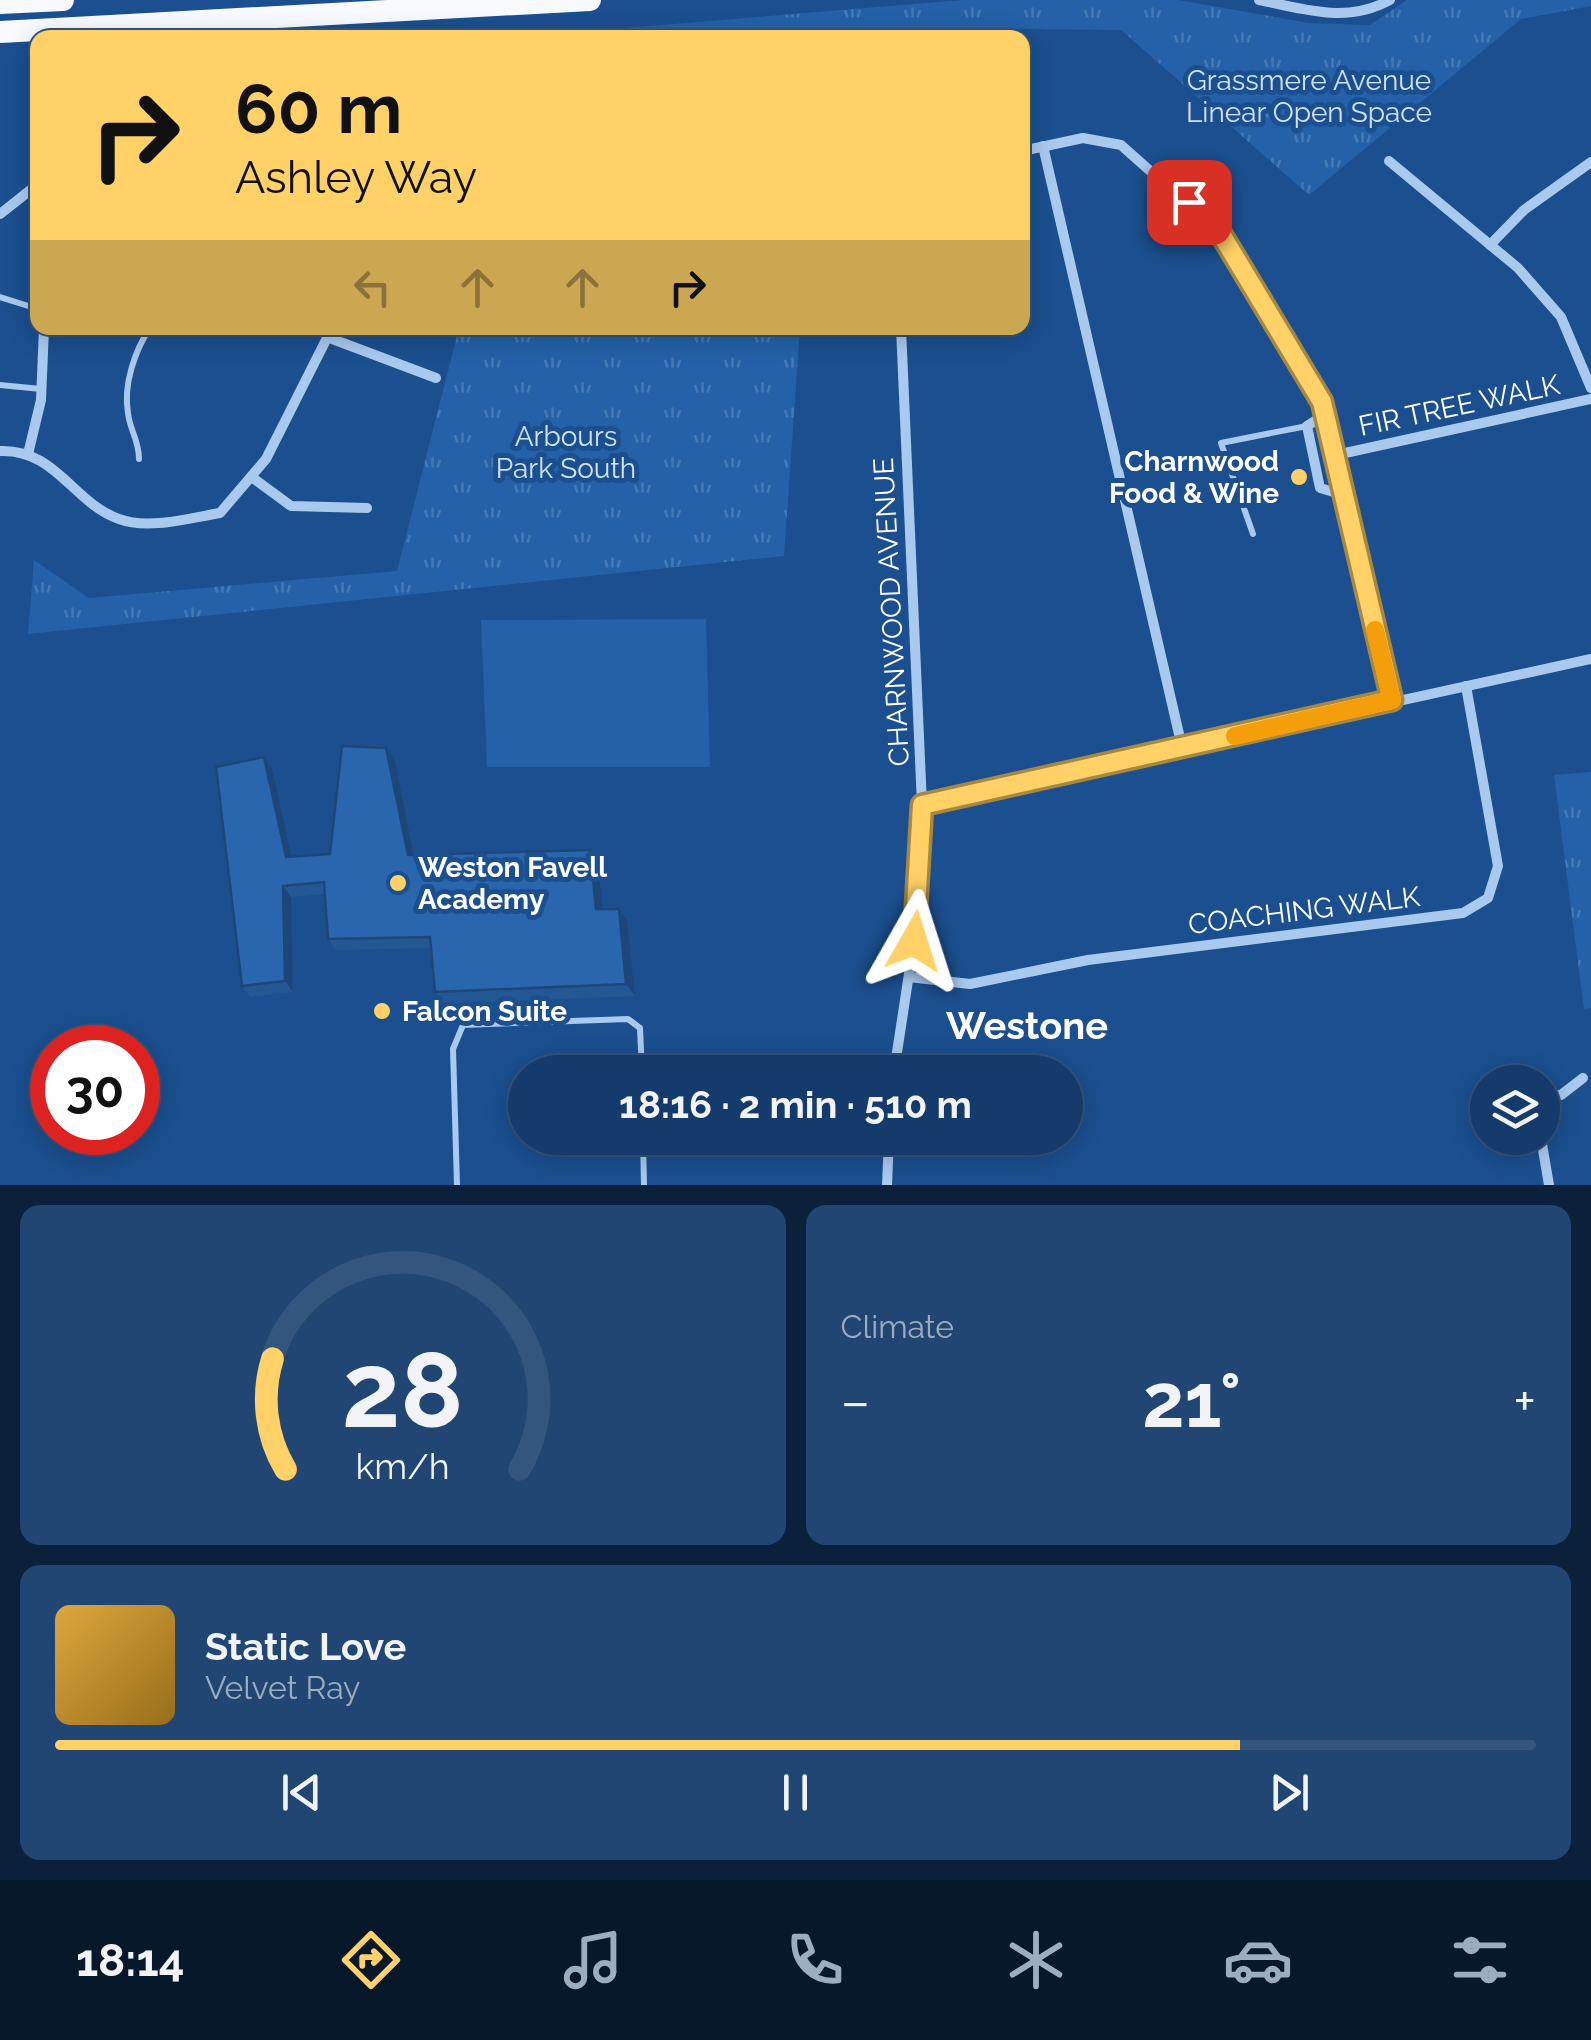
<!DOCTYPE html>
<html lang="en">
<head>
<meta charset="utf-8">
<style>
	body { margin:0; font-family:Raleway,sans-serif; background:#214673; color:#f1f3f6; height:100vh; display:flex; flex-direction:column; font-size:38px; white-space:nowrap }
	* { box-sizing:border-box; margin:0 }
	p { font-size:32px; color:#9dadc1 }
	.icon { flex:none; width:55px; height:55px; fill:none; stroke:currentColor; stroke-width:2; stroke-linecap:round; stroke-linejoin:round }
	.map { position:relative; height:1185px; overflow:hidden }
	.drawer { display:flex; flex-direction:column; gap:20px; padding:20px; background:#0b203b; flex:1 }
	.drawer>* { flex:none }
	.hud { position:absolute; left:30px; top:30px; width:1000px; height:305px; border-radius:20px; box-shadow:0 5px 25px #0003,0 0 0 2px #33557e; background:#ffd166; color:#111; overflow:hidden }
	.fabs { position:absolute; left:1470px; top:1065px; display:grid; gap:20px }
	.fabs a { display:grid; place-items:center; width:90px; height:90px; border-radius:50%; background:#143b6b; box-shadow:0 5px 25px #0003,0 0 0 2px #33557e; font-size:50px }
	.speed { position:absolute; left:30px; top:1025px; display:flex; gap:20px; font-size:50px; font-weight:700; text-align:center }
	.speed>* { display:grid; place-content:center; width:130px; height:130px; border-radius:50%; background:#143b6b; box-shadow:0 5px 25px #0003,0 0 0 2px #33557e; line-height:1 }
	.speed .limit { border:15px solid #d22; background:#fff; color:#111 }
	.pin { position:absolute; display:grid; place-items:center; width:85px; height:85px; color:#fff; margin:-42px; border-radius:20px; box-shadow:0 5px 15px #0006 }
	.me { position:absolute; width:110px; margin:-55px; rotate:6deg; stroke-linejoin:round; filter:drop-shadow(0 0 8px #0008) }
	.turn { display:flex; align-items:center; gap:35px; height:210px; padding:0 40px; font-size:45px }
	.turn .icon { width:130px; height:130px; stroke-width:2.5 }
	.turn b { display:block; font-size:70px; line-height:85px }
	.lanes { display:flex; align-items:center; height:95px; padding:0 40px; background:#0003; justify-content:center; gap:50px; direction:ltr }
	.lanes .off { opacity:.35 }
	.big { font-size:75px; font-weight:700; line-height:1.1 }
	.drawer .widget { flex:1; display:flex; flex-direction:column; justify-content:center; gap:15px; min-width:0; padding:0 35px; border-radius:20px; background:#214673 }
	.drawer .dial { align-items:center; gap:0 }
	.dial svg { height:260px; overflow:visible; fill:none; stroke:#33557e; stroke-width:7; stroke-linecap:round; text-anchor:middle }
	.dial text { fill:#f1f3f6; stroke:none }
	.song { display:flex; align-items:center; gap:30px }
	.cover { width:120px; height:120px; border-radius:15px; background:linear-gradient(135deg,hsl(40 70% 55%),hsl(40 70% 35%)) }
	.played { height:10px; border-radius:5px; background:linear-gradient(90deg,#ffd166 80%,#33557e 80%) }
	.keys { display:flex; justify-content:space-around; direction:ltr }
	.heat { display:flex; justify-content:space-between; align-items:center; font-size:55px; direction:ltr }
	.drawer .tiles { flex:1; display:grid; gap:20px; grid-template-columns:1fr 1fr }
	.widget:last-child { grid-column:span 2 }
	.trip { position:absolute; left:508px; top:1055px; width:575px; height:100px; border-radius:50px; background:#143b6b; box-shadow:0 5px 25px #0003,0 0 0 2px #33557e; font-weight:700; line-height:100px; text-align:center }
	.tabs { display:flex; height:160px; justify-content:space-around; align-items:center; background:#08182b; color:#9dadc1 }
	.tabs .icon { width:70px; height:70px }
	.tabs .current { color:#ffd166 }
	.tabs b { font-size:45px; color:#f1f3f6 }
	.map>svg:first-child { display:block }
	.park { fill:url(#park-tufts) }
	.pitch { fill:#2461a8 }
	.lines { fill:none; stroke-linecap:round; stroke-linejoin:round }
	.service { stroke:#a9c9ee; stroke-width:6 }
	.minor { stroke:#a9c9ee; stroke-width:10 }
	.trunk { stroke:#f8faff; stroke-width:22 }
	.wall { fill:#245895 }
	.shaded-wall { fill:#1d4779 }
	.building { fill:#2a66ad; stroke:#1d4779; stroke-width:2.5 }
	.route-casing { stroke:#a68842; stroke-width:25 }
	.route { stroke:#ffd166; stroke-width:18 }
	.slow { stroke:#f59e0b; stroke-width:18 }
	.poi-dot { fill:#ffd166; stroke:#1b4f8f; stroke-width:4 }
	.labels { text-anchor:middle; stroke-width:10; stroke-linejoin:round; paint-order:stroke }
	.park-label { font-size:28px; fill:#cfe3fa; stroke:#1b4f8f }
	.street-label { font-size:28px; fill:#fff; stroke:#1b4f8f }
	.poi-label { font-size:28px; font-weight:bold; fill:#fff; stroke:#1b4f8f; text-anchor:start }
	.district-label { font-size:38px; font-weight:bold; fill:#fff; stroke:#1b4f8f }
</style>
</head>
<body>
<div class="map">
<svg width="1591" height="1185" viewBox="0 0 1591 1185">
	<defs>
		<pattern id="park-tufts" width="24" height="20" patternUnits="userSpaceOnUse" patternTransform="scale(2.5)"><rect width="24" height="20" fill="#2461a8"/><path d="M3 7l-1-3M5 7V3M7 7l1-3M15 17l-1-3M17 17v-4M19 17l1-3" fill="none" stroke="#4579b5"/></pattern>
	</defs>
	<rect width="100%" height="100%" fill="#1b4f8f"/>
	<g class="park">
		<path d="M 963,0 L 1178,0 L 1309,23 L 1370,25 L 1407,0 L 1591,0 L 1591,6 L 1521,19 L 1309,195 L 1121,30 L 1010,29 L 1004,38 L 515,37 Z"/>
		<path d="M 459,328 L 800,328 L 784,556 L 28,634 L 34,560 L 89,598 L 397,571 Z"/>
		<path d="M 1591,772 L 1591,1008 L 1584,1009 L 1554,775 Z"/>
	</g>
	<path class="pitch" d="M 706,619 L 710,767 L 487,767 L 481,620 Z"/>
	<g class="lines">
		<g class="service">
			<path d="M 0,297 L 38,309"/>
			<path d="M 0,385 L 41,389"/>
			<path d="M 139,459 C 139,440 130,431 128,413 C 123,385 135,350 150,328"/>
			<path d="M 1253,534 L 1221,443 L 1307,426"/>
			<path d="M 643,1138 L 644,1185"/>
			<path d="M 457,1185 L 453,1049 L 463,1025 L 628,1019 L 640,1028 L 642,1072"/>
		</g>
		<g class="minor">
			<path d="M 1259,0 C 1305,9 1347,24 1390,0"/>
			<path d="M 1043,146 L 1182,747"/>
			<path d="M 1022,151 L 1083,138 L 1121,145 L 1221,234 L 1322,402 L 1392,701"/>
			<path d="M 1389,161 L 1518,268 L 1561,317 L 1591,388"/>
			<path d="M 0,214 L 38,184"/>
			<path d="M 1490,245 L 1524,210 L 1591,162"/>
			<path d="M 150,328 L 151,328"/>
			<path d="M 327,337 L 436,378"/>
			<path d="M 1326,414 L 1307,426 L 1320,488 L 1344,495"/>
			<path d="M 0,451 C 56,449 72,502 119,519 C 148,530 190,518 220,513 L 266,459 L 332,328"/>
			<path d="M 28,454 L 41,400 L 44,328"/>
			<path d="M 1336,455 L 1591,399"/>
			<path d="M 253,478 L 291,506 L 367,508"/>
			<path d="M 922,805 L 1591,659"/>
			<path d="M 909,977 L 970,984 L 1088,960 L 1463,913 L 1488,898 L 1498,866 L 1466,686"/>
			<path d="M 894,1072 L 914,941 L 922,805 L 901,328"/>
			<path d="M 1542,1096 L 1561,1095 L 1583,1078"/>
			<path d="M 1542,1127 L 1549,1098"/>
			<path d="M 1541,1138 L 1549,1185"/>
			<path d="M 887,1185 L 889,1138"/>
		</g>
		<g class="trunk">
			<path d="M 0,3 L 63,0"/>
			<path d="M 0,32 L 590,0"/>
		</g>
	</g>
	<path class="wall" d="M 386,748 L 395,760 L 414,855 L 590,850 L 598,862 L 603,909 L 619,909 L 627,920 L 635,996 L 443,1004 L 435,992 L 431,948 L 336,950 L 328,939 L 325,894 L 291,897 L 293,992 L 250,997 L 242,986 L 272,768 L 291,857 L 330,854 Z"/>
	<g class="shaded-wall">
		<path d="M 386,748 L 395,760 L 416,867 L 408,855 Z"/>
		<path d="M 264,757 L 272,768 L 294,869 L 286,857 Z"/>
		<path d="M 590,850 L 598,862 L 604,921 L 596,909 Z"/>
		<path d="M 283,886 L 291,897 L 293,992 L 285,981 Z"/>
		<path d="M 619,909 L 627,920 L 635,996 L 626,984 Z"/>
	</g>
	<path class="building" d="M 342,746 L 386,748 L 408,855 L 590,850 L 596,909 L 619,909 L 626,984 L 435,992 L 430,937 L 328,939 L 324,882 L 283,886 L 285,981 L 242,986 L 216,767 L 264,757 L 286,857 L 330,854 Z"/>
	<g class="lines">
		<g class="route-casing">
			<path id="route" d="M 914,941 L 922,805 L 1392,700 L 1322,402 L 1221,234 L 1189,202"/>
		</g>
		<use href="#route" class="route"/>
		<path class="slow" d="M 1235,736 L 1392,700 L 1375,630"/>
	</g>
	<g class="poi-dot">
		<circle cx="1299" cy="477" r="10"/>
		<circle cx="398" cy="883" r="10"/>
		<circle cx="382" cy="1011" r="10"/>
	</g>
	<g class="labels">
		<g class="park-label">
			<text x="1309" y="90">Grassmere Avenue<tspan x="1309" dy="32">Linear Open Space</tspan></text>
			<text x="566" y="446">Arbours<tspan x="566" dy="32">Park South</tspan></text>
		</g>
		<g class="street-label">
			<text transform="translate(1459 405) rotate(-12)" y="10">FIR TREE WALK</text>
			<text transform="translate(891 612) rotate(-93)" y="10">CHARNWOOD AVENUE</text>
			<text transform="translate(1304 910) rotate(-7)" y="10">COACHING WALK</text>
		</g>
		<g class="poi-label">
			<text x="1279" y="471" text-anchor="end">Charnwood<tspan x="1279" dy="32">Food &amp; Wine</tspan></text>
			<text x="418" y="877">Weston Favell<tspan x="418" dy="32">Academy</tspan></text>
			<text x="402" y="1021">Falcon Suite</text>
		</g>
		<g class="district-label">
			<text x="1027" y="1039">Westone</text>
		</g>
	</g>
</svg>
<div class="fabs">
<a><svg class="icon" aria-label="layers" viewBox="0 0 24 24"><path d="M12 4l9 5-9 5-9-5zM3 14l9 5 9-5"/></svg></a>
</div>
<div class="speed"><div class="limit">30</div></div>
<div class="pin" style="left:1189px;top:202px;background:#d93025"><svg class="icon" aria-label="arrive" viewBox="0 0 24 24"><path d="M6 21V4h12l-3 4 3 4H6"/></svg></div>
<svg class="me" style="left:914px;top:941px" viewBox="-20 -20 40 40"><path d="M0-17L14 15 0 8-14 15z" fill="#ffd166" stroke="#fff" stroke-width="4"/></svg>
<div class="trip">18:16 · 2 min · 510 m</div>
<div class="hud">
<div class="turn"><svg class="icon" aria-label="right" viewBox="0 0 24 24"><path d="M7 20v-9h11M14 6l5 5-5 5"/></svg><div><b>60 m</b>Ashley Way</div></div>
<div class="lanes"><svg class="icon off" aria-label="left" viewBox="0 0 24 24"><path d="M17 20v-9H6M10 6l-5 5 5 5"/></svg><svg class="icon off" aria-label="ahead" viewBox="0 0 24 24"><path d="M12 20V5M6 11l6-6 6 6"/></svg><svg class="icon off" aria-label="ahead" viewBox="0 0 24 24"><path d="M12 20V5M6 11l6-6 6 6"/></svg><svg class="icon" aria-label="right" viewBox="0 0 24 24"><path d="M7 20v-9h11M14 6l5 5-5 5"/></svg></div>
</div>
</div>
<section class="drawer">
<div class="tiles">
<div class="widget dial"><svg viewBox="0 0 100 80">
<path d="M14 69A42 42 0 1 1 86 69"/>
<path d="M14 69A42 42 0 0 1 10 35" stroke="#ffd166"/>
<text x="50" y="56" font-size="32" font-weight="700">28</text>
<text x="50" y="72" font-size="11">km/h</text>
</svg></div>
<div class="widget"><p>Climate</p>
<div class="heat"><a>−</a><b class="big">21°</b><a>+</a></div>
</div>
<div class="widget">
<div class="song"><i class="cover"></i><div><b>Static Love</b><p>Velvet Ray</p></div></div>
<div class="played"></div>
<div class="keys"><svg class="icon" aria-label="previous" viewBox="0 0 24 24"><path d="M18 5L8 12l10 7zM5 5v14"/></svg><svg class="icon" aria-label="pause" viewBox="0 0 24 24"><path d="M8 5v14M16 5v14"/></svg><svg class="icon" aria-label="next" viewBox="0 0 24 24"><path d="M6 5l10 7-10 7zM19 5v14"/></svg></div>
</div>
</div>
</section>
<nav class="tabs">
<b>18:14</b>
<svg class="icon current" aria-label="directions" viewBox="0 0 24 24"><path d="M12 3l9 9-9 9-9-9zM9 14v-3h6M13 9l2 2-2 2"/></svg>
<svg class="icon" aria-label="music" viewBox="0 0 24 24"><path d="M9 18V5l10-2v13"/><circle cx="6" cy="18" r="3"/><circle cx="16" cy="16" r="3"/></svg>
<svg class="icon" aria-label="phone" viewBox="0 0 24 24"><path d="M5 4h4l2 5-3 2q2 4 5 5l2-3 5 2v4C11 20 4 13 5 4z"/></svg>
<svg class="icon" aria-label="climate" viewBox="0 0 24 24"><path d="M12 3v18M4 7l16 10M4 17L20 7"/></svg>
<svg class="icon" aria-label="car" viewBox="0 0 24 24"><path d="M5 17H2v-5l4-1 3-4h7l3 4 3 1v5h-3M9 17h6M6 11h13"/><circle cx="7" cy="17" r="2"/><circle cx="17" cy="17" r="2"/></svg>
<svg class="icon" aria-label="filters" viewBox="0 0 24 24"><path d="M4 7h16M4 17h16"/><circle cx="9" cy="7" r="2"/><circle cx="15" cy="17" r="2"/></svg>
</nav>
</body>
</html>
